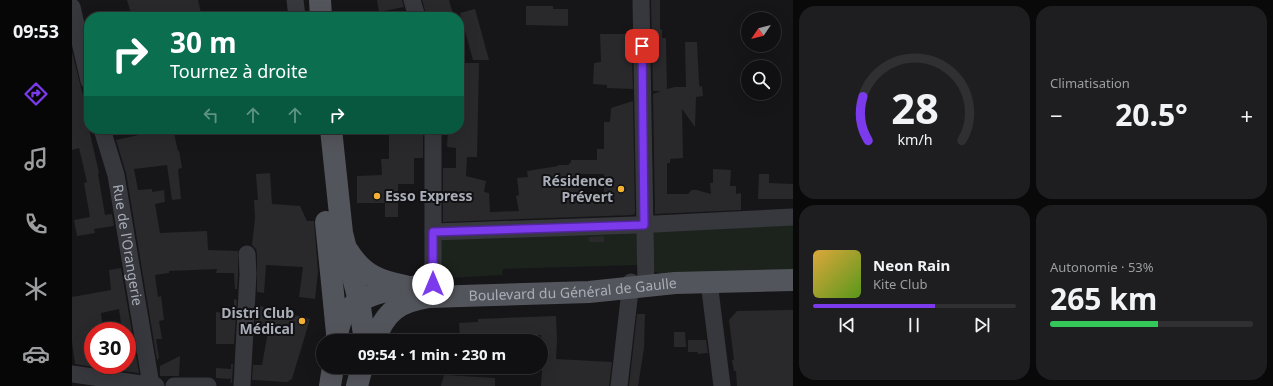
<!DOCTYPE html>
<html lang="fr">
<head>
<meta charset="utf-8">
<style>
	body { margin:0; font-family:"Noto Sans",sans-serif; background:#1e1e20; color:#f1f3f6; height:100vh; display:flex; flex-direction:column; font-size:15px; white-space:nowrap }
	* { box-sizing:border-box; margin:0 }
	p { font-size:13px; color:#9c9d9f }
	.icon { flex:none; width:22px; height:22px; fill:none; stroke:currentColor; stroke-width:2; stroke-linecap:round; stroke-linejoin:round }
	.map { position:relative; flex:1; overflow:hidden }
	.drawer { display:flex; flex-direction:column; gap:6px; padding:6px; background:#09090a; width:480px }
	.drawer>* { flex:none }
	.banner { position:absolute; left:12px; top:12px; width:380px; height:122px; border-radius:16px; box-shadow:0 4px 16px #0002,0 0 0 1px #303032; background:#0b6e4f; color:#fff; overflow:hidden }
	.needle { width:26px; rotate:235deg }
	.buttons { position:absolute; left:669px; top:12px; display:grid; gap:8px }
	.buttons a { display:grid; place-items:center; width:40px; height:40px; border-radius:50%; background:#101012; box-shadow:0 4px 16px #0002,0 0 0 1px #303032; font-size:20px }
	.speed { position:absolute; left:12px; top:322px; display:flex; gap:8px; font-size:20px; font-weight:700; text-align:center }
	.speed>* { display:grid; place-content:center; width:52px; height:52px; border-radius:50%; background:#101012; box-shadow:0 4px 16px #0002,0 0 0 1px #303032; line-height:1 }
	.speed .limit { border:6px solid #d22; background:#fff; color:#111 }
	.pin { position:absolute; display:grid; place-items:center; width:34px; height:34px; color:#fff; margin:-17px; border-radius:8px; box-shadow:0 2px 6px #0006 }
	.me { position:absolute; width:44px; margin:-22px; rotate:0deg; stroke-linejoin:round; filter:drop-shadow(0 0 3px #0008) }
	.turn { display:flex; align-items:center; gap:14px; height:84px; padding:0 20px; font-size:18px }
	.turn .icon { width:52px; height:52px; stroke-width:2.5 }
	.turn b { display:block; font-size:28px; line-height:34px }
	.lanes { display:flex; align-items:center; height:38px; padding:0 20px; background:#0003; justify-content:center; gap:20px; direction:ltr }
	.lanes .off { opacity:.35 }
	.big { font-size:30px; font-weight:700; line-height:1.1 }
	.drawer .widget { flex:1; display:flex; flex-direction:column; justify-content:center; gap:6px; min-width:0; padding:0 14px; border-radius:16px; background:#1e1e20 }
	.drawer .dial { align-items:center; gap:0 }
	.dial svg { height:104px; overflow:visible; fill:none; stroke:#303032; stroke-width:7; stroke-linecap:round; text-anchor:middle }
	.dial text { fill:#f1f3f6; stroke:none }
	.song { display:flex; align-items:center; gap:12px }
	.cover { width:48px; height:48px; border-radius:6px; background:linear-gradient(135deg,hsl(40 70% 55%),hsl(90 70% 35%)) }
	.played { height:4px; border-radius:2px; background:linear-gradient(90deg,#7c3aed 60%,#303032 60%) }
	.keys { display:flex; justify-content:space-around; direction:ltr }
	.heat { display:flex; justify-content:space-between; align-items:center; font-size:22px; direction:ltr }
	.charge { height:6px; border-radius:3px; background:linear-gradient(90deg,#34c759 53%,#303032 0) }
	.drawer .tiles { flex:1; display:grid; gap:6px; grid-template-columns:repeat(2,1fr) }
	.trip { position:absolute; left:244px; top:334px; width:232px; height:40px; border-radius:20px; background:#101012; box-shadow:0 4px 16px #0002,0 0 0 1px #303032; font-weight:700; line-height:40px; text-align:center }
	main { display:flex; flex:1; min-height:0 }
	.tab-bar { display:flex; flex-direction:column; width:72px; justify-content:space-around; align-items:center; background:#060607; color:#9c9d9f }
	.tab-bar .icon { width:28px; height:28px }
	.tab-bar .current { color:#7c3aed }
	.tab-bar b { font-size:18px; color:#f1f3f6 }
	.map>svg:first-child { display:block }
	.green { fill:#1c231d }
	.building { fill:#29292c; fill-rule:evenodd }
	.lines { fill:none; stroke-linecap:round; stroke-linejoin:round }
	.minor { stroke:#37383d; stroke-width:17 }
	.major { stroke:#53555c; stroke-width:22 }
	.route-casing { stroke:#51269a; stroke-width:10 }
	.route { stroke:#7c3aed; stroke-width:7 }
	.poi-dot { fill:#f2b134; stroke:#111113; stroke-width:1.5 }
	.labels { text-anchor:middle; stroke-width:4; stroke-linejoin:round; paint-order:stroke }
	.poi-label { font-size:14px; font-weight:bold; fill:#a8adb8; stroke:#111113; text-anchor:end }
	.street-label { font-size:14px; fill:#a8adb8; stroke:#111113 }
</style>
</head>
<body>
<main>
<nav class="tab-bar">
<b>09:53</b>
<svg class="icon current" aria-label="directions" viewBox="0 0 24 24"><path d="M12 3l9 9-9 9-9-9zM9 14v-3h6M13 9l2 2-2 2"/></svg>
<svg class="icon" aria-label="music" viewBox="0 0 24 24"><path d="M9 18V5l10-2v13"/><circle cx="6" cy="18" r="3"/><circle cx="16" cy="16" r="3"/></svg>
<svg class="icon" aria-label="phone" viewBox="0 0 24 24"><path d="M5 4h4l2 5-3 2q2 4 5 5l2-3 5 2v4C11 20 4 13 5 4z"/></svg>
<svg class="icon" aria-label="climate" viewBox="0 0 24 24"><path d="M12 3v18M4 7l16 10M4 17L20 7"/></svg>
<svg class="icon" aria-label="car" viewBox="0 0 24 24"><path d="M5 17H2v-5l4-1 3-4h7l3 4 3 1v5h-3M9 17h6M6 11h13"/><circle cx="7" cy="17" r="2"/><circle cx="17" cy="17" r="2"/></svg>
</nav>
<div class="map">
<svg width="721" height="386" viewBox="0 0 721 386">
	<rect width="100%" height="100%" fill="#161618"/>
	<path class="green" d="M 721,223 L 721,272 L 592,275 L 566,265 L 431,269 L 430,275 L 376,278 C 362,270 366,254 366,240 Z"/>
	<g class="building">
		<path d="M 55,0 L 126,0 L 130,17 L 60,17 Z"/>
		<path d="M 305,0 L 330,0 L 332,7 L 307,12 Z"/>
		<path d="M 350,0 L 377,0 L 382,17 L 355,17 Z"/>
		<path d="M 579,0 L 588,0 L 588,29 L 590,30 L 590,38 L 594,38 L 594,42 L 595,89 L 603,87 L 614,87 L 613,42 L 625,42 L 627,84 L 628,87 L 630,86 L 631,96 L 624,97 L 623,127 L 610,109 L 611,158 L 598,159 L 598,163 L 595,163 L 595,194 L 616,194 L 620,190 L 625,190 L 639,194 L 638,183 L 641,183 L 641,169 L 659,170 L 658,186 L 664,186 L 664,194 L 669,193 L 669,210 L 583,214 L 581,94 L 589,91 L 581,91 Z"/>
		<path d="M 454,6 L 481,6 L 481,9 L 496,9 L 496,26 L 454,25 Z"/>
		<path d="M 403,9 L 417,60 L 401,60 L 388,13 Z"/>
		<path d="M 528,34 L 553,34 L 553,37 L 556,37 L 556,58 L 560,58 L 561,89 L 535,88 L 535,85 L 521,84 L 522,63 L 529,62 Z"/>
		<path d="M 0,52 L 14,107 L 13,107 L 17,129 L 27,173 L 26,174 L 33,215 L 40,214 L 42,226 L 22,229 L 23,233 L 5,236 L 2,220 L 18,217 L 12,183 L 15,182 L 7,148 L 0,150 Z"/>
		<path d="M 387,63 L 407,63 L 405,157 L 395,157 L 394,176 L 414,181 L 412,192 L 417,193 L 418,212 L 447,211 L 444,196 L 447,195 L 445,178 L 456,177 L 455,171 L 486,166 L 486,165 L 497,165 L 497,163 L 499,163 L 499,160 L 525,160 L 525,149 L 532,149 L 532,122 L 538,122 L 539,108 L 561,101 L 563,213 L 561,215 L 371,222 L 371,168 L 384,168 L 384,148 L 375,147 L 376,129 L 387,129 ZM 508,174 L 532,174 L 532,201 L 509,202 Z"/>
		<path d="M 93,129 L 101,129 L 106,151 L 107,151 L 110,168 L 106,169 L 109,199 L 100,200 L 95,165 L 62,169 L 66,190 L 80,189 L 80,192 L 92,190 L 93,202 L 83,204 L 88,233 L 135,231 L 136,250 L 166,251 L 166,274 L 165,289 L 163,289 L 162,273 L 144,273 L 145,269 L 97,271 L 97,273 L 83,275 L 86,297 L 89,296 L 92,320 L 87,321 L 90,339 L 84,339 L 87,358 L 85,360 L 54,173 L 44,140 Z"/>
		<path d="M 317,129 L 351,129 L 351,158 L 342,158 L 342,184 L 326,184 L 326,217 L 313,217 L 313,203 L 285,203 L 285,176 L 310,175 L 309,159 L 317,159 Z"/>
		<path d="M 198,173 L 200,204 L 228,206 L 235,221 L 242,221 L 246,272 L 243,299 L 227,297 L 231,267 L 194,265 L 192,293 L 185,292 L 185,254 L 184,249 L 180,245 L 183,218 L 182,200 L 186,200 L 184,174 Z"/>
		<path d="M 687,174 L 697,174 L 697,183 L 721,184 L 721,199 L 686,199 Z"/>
		<path d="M 532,236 L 532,242 L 517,242 L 517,237 Z"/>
		<path d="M 49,268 L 67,373 L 34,369 L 35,365 L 56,365 L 55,331 L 50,331 L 47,309 L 29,313 L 31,331 L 21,331 L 21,367 L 3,364 L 0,342 L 0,297 L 39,290 L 37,270 Z"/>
		<path d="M 162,299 L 165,300 L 162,344 L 144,344 L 144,312 L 151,313 L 151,311 L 162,311 Z"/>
		<path d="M 184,305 L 238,319 L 220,379 L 215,382 L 180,380 L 181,365 L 190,365 L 196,332 L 183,328 Z"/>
		<path d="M 721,310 L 721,386 L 665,386 L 664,371 L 662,371 L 660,360 L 662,360 L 657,320 L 665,311 Z"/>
		<path d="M 565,314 L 573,314 L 572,348 L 566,386 L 557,386 Z"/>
		<path d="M 484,316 L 485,340 L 484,359 L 540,362 L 537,386 L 469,386 L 470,369 L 469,363 L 470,363 L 471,349 L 469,335 L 440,336 L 440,341 L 425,341 L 425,334 L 397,335 L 398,338 L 388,339 L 387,323 L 406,322 L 406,319 Z"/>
		<path d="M 602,332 L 613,332 L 614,347 L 602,347 Z"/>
		<path d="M 616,340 L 634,340 L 636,353 L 625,354 L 626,352 L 616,352 Z"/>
		<path d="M 108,356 L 107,376 L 88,376 L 88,366 Z"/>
		<path d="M 159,364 L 161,364 L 160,382 L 158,384 L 159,379 L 144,378 L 144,368 L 159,369 Z"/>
		<path d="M 372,375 L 423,378 L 423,386 L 369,386 Z"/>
	</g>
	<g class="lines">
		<g class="minor">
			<path d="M 223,0 L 225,17"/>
			<path d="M 340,0 L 345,17"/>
			<path d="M 569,0 L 574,287"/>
			<path d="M 0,7 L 17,81"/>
			<path id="s1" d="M 30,129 L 44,175 L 79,385"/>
			<path d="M 361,129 L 361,297"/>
			<path d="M 361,232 L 563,225 L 721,217"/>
			<path d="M 637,282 L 650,386"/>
			<path d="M 0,374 L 84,386"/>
			<path d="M 102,386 L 136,386"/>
			<path d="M 170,386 L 176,274 L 175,254"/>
			<path d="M 547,386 L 559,282"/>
		</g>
		<g class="major">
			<path d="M 248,0 L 249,17"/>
			<path d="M 259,129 L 270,233 L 287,301 L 293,341"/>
			<path d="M 254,222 L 265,333"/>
			<path d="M 276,251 C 291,275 307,281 333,286"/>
			<path d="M 264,341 C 265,335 266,329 268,323 C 280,291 326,289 354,285"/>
			<path id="s2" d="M 302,341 C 314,311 326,302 357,297 L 517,292 L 603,283 L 721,280"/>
			<path d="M 258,386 L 261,367"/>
			<path d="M 285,386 L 290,367"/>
		</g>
	</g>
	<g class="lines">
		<g class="route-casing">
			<path id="route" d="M 361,284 L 361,232 L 572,225 L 570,46"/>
		</g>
		<use href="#route" class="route"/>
	</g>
	<g class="poi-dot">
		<circle cx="549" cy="189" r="4"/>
		<circle cx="305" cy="196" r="4"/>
		<circle cx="230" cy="321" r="4"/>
	</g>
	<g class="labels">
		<g class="poi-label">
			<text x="541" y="186">Résidence<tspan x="541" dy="16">Prévert</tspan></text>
			<text x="313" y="201" text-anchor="start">Esso Express</text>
			<text x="222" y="318">Distri Club<tspan x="222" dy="16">Médical</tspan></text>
		</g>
		<g class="street-label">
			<text dy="5" stroke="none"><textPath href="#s1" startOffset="119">Rue de l'Orangerie</textPath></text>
			<text dy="5" stroke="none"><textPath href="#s2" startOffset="219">Boulevard du Général de Gaulle</textPath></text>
		</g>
	</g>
</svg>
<div class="buttons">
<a><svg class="needle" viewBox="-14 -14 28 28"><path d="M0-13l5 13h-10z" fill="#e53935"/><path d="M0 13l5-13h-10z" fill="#9c9d9f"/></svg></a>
<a><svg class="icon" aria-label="search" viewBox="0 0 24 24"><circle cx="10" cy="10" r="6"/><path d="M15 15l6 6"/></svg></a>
</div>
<div class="speed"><div class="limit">30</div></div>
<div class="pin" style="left:570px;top:46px;background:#d93025"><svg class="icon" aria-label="arrive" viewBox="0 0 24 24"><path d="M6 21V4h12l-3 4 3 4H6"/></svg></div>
<svg class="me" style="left:361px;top:284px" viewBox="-20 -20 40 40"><circle r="19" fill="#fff"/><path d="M0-13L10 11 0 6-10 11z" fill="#7c3aed"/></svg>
<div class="trip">09:54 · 1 min · 230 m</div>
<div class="banner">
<div class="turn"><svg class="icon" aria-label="right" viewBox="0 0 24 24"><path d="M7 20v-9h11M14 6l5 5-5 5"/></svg><div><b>30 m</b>Tournez à droite</div></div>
<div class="lanes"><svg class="icon off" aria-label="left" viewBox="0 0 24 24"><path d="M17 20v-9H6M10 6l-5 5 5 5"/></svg><svg class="icon off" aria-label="ahead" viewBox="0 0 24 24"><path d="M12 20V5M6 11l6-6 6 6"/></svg><svg class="icon off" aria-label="ahead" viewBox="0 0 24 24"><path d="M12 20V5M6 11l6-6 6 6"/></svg><svg class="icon" aria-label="right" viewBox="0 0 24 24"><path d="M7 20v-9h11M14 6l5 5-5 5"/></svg></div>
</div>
</div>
<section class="drawer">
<div class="tiles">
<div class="widget dial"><svg viewBox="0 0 100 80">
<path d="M14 69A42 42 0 1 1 86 69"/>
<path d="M14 69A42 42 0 0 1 10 35" stroke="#7c3aed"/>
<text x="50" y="56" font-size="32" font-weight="700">28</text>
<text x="50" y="72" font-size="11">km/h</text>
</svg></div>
<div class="widget"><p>Climatisation</p>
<div class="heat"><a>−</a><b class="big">20.5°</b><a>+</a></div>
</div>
<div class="widget">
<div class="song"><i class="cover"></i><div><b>Neon Rain</b><p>Kite Club</p></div></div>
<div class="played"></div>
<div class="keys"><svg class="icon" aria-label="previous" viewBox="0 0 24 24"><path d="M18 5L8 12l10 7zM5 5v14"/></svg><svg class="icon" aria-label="pause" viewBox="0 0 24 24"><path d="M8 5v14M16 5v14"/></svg><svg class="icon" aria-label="next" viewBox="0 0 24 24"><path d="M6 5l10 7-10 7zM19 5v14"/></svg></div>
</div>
<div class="widget"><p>Autonomie · 53%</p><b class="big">265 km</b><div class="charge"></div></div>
</div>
</section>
</main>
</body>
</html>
